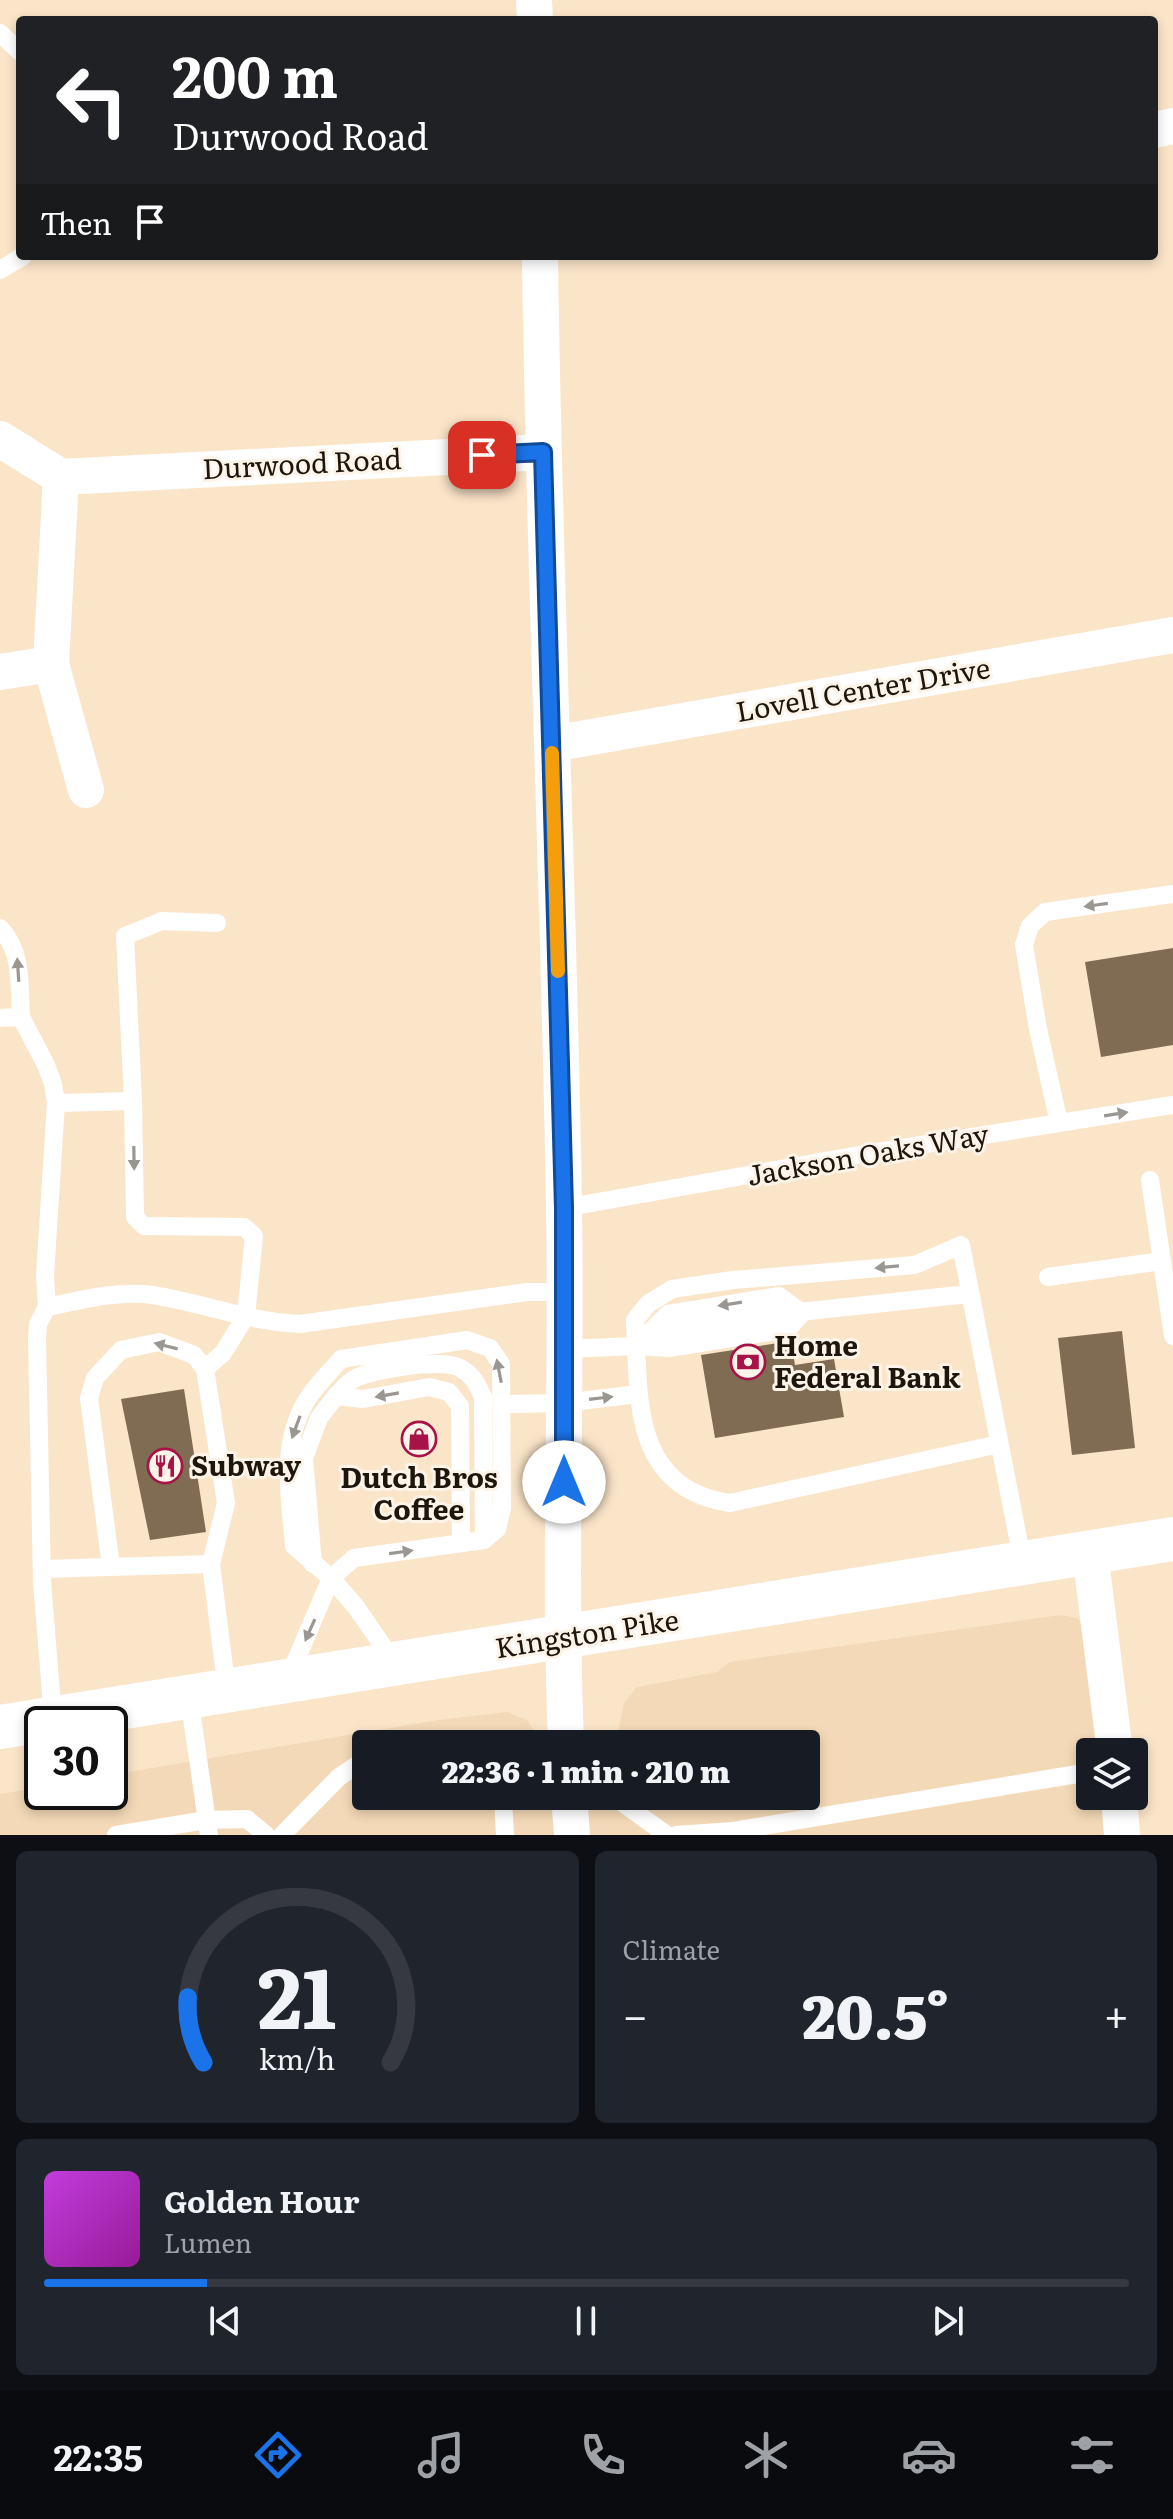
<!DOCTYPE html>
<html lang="en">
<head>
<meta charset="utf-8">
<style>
	body { margin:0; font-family:Literata,serif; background:#20242c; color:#f1f3f6; height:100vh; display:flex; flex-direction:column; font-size:30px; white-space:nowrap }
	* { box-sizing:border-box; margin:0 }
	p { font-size:26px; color:#9ea1a6 }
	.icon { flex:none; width:44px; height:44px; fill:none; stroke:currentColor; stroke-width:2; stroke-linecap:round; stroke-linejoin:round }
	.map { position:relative; height:1835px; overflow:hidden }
	.drawer { display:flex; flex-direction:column; gap:16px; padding:16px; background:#0d0f14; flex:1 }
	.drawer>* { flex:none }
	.banner { position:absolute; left:16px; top:16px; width:1142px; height:244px; border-radius:8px; box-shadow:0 4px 12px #0003; background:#202124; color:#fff; overflow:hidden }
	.buttons { position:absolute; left:1076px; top:1738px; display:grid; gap:16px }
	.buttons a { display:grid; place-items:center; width:72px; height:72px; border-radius:8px; background:#171b24; box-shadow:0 4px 12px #0003; font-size:40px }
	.speed { position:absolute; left:24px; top:1706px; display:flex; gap:16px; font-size:40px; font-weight:700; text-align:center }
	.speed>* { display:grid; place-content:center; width:104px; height:104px; border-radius:50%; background:#171b24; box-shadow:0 4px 12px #0003; line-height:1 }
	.speed .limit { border:4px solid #111; border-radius:12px; background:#fff; color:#111 }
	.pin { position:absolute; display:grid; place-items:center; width:68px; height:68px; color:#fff; margin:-34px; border-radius:16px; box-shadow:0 4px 12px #0006 }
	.me { position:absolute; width:88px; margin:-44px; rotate:0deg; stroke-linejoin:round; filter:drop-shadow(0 0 6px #0008) }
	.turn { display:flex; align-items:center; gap:28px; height:168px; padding:0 24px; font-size:36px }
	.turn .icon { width:104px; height:104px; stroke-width:2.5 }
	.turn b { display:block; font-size:56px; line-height:68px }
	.then { display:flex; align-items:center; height:76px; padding:0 24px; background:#0003; gap:16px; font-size:30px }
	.big { font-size:60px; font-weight:800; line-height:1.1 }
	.drawer .widget { flex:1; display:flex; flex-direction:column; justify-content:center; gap:12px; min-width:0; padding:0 28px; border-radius:12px; background:#20242c }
	.drawer .dial { align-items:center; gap:0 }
	.dial svg { height:208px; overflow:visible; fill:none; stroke:#363941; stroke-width:7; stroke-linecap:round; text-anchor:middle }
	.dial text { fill:#f1f3f6; stroke:none }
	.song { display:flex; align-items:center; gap:24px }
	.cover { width:96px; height:96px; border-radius:12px; background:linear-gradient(135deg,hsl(290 70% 55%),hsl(300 70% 35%)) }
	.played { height:8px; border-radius:4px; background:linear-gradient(90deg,#1a73e8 15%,#363941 15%) }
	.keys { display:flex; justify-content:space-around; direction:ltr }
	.heat { display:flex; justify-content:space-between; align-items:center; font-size:44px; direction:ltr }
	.drawer .tiles { flex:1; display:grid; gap:16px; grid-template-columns:1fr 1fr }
	.widget:last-child { grid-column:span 2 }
	.trip { position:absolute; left:352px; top:1730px; width:468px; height:80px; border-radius:8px; background:#171b24; box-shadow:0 4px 12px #0003; font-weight:800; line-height:80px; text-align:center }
	.menu { display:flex; height:128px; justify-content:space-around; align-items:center; background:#090b0e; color:#9ea1a6 }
	.menu .icon { width:56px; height:56px }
	.menu .selected { color:#1a73e8 }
	.menu b { font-size:36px; color:#f1f3f6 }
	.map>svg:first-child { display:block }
	.built { fill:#f3d9b7; fill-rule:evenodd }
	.building { fill:#7f6c53 }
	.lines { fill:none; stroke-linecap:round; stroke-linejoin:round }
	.lane { stroke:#fff; stroke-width:18 }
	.street { stroke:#fff; stroke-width:36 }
	.primary { stroke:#fff; stroke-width:44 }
	.oneway { fill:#9a9692 }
	.route-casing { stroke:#114b97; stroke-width:20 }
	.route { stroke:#1a73e8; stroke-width:14 }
	.slow { stroke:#f59e0b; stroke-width:14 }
	.labels { text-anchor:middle; stroke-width:6; stroke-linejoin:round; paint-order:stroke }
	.street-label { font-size:28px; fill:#1e160c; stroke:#fdf4e9 }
	.poi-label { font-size:28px; font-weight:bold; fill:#1e160c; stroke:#fdf4e9; text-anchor:start }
</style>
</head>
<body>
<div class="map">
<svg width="1173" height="1835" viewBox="0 0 1173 1835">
	<rect width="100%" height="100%" fill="#fbe5c9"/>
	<path class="built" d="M 1060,1615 L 1078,1618 L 1088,1637 L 1099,1752 L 1090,1752 L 1090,1796 L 1103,1796 L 1107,1835 L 0,1835 L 0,1794 L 42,1787 L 42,1792 L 110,1792 L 110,1775 L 438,1720 L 507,1712 L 527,1720 L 542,1741 L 618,1733 L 624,1703 L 637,1687 L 717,1672 L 729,1662 ZM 366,1744 L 806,1744 L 806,1796 L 366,1796 Z"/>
	<g class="building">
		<path d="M 1173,948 L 1173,1045 L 1101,1057 L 1085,962 Z"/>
		<path d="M 1122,1331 L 1135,1448 L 1072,1455 L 1058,1338 Z"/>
		<path d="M 791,1341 L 795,1365 L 834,1359 L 844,1417 L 715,1438 L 701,1355 Z"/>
		<path d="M 184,1389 L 206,1532 L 150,1540 L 121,1399 Z"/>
	</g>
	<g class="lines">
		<g class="lane">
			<path d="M 0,33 L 20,52"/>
			<path d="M 0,270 L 23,256"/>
			<path d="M 0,928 C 23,952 19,985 21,1017"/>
			<path d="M 0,1018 L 21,1017 L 46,1065 L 53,1084 L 56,1103 L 45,1275 L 47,1307"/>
			<path d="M 133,1101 L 125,936 L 162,921 L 217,923"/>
			<path d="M 56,1103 L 133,1101 L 135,1217 L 144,1226 L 244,1227 L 254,1236 L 246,1316 L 223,1353 L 205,1369"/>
			<path d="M 1059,1123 L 1038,1029 L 1024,945 L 1030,926 L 1045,912 L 1173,894"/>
			<path d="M 1150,1180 L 1173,1336"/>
			<path d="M 564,1208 L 870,1153 L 1173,1105"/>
			<path d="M 1048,1277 L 1162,1261"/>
			<path d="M 645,1337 L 668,1314 L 779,1296 L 802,1313"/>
			<path d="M 636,1346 L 666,1332 L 780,1314 L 969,1294"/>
			<path d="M 564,1349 L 636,1346 L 669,1348 L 788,1329 L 802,1313"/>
			<path d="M 336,1396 C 342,1390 348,1382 354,1379 C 372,1369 443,1358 460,1368 C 473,1375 477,1384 483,1397 L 484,1540"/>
			<path d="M 502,1404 L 564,1403 L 638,1394"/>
			<path d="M 999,1444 L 730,1503 C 631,1488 639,1398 635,1320 L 648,1304 L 672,1289 L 733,1280 L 915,1265 L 961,1245 L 1023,1564"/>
			<path d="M 313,1564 L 304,1458 L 319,1418 L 336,1396 L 363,1399 L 429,1387 L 449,1392 L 460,1406 L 461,1543"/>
			<path d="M 111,1567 L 89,1398 L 95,1378 L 121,1350 L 159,1342 L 194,1355 L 205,1369 L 226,1503 L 211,1564 L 227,1691"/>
			<path d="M 42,1569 L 211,1564"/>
			<path d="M 288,1679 L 331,1578 L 354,1558 L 484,1540 L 497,1529 L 502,1508 L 501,1364 L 490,1348 L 467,1340 L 341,1359 C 330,1372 317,1384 308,1398 C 279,1443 290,1496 294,1546 L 331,1578 L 356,1607 L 394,1662"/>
			<path d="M 189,1697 L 209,1835"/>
			<path d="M 53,1718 L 42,1581 L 37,1338 L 38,1324 L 47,1307 C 82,1300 117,1290 153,1295 C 203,1303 250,1322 300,1324 L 527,1292 L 564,1292"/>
			<path d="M 501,1796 L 503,1798 L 505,1835"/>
			<path d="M 613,1796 L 667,1835"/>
			<path d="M 116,1835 L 206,1820 L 247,1819 L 266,1835"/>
			<path d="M 282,1835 L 339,1777 L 366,1759"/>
			<path d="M 676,1835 L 733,1831 L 1090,1772"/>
		</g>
		<g class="street">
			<path d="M 534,0 L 535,20"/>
			<path d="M 1154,130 L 1173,126"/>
			<path d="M 540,256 C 544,573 559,889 564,1206 C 567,1385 559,1565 566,1744"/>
			<path d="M 0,439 L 61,477 L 543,452"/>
			<path d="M 61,477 L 51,664 L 86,790"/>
			<path d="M 0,672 L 51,664"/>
			<path d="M 552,744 L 1173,635"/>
			<path d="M 1090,1553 L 1115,1752"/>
			<path d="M 569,1796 L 572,1835"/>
			<path d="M 1119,1796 L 1122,1835"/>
		</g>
		<path class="primary" d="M 0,1727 L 1173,1539"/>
	</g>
	<defs><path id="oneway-solid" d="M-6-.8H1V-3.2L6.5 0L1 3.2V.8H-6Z" transform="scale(2)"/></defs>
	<g class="oneway">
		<use href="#oneway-solid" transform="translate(1096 905) rotate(172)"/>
		<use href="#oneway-solid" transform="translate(18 970) rotate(-94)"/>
		<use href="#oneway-solid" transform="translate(1116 1114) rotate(-9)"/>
		<use href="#oneway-solid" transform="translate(134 1158) rotate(89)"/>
		<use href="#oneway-solid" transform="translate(887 1267) rotate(175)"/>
		<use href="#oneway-solid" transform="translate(730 1304) rotate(171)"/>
		<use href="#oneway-solid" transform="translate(166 1346) rotate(-166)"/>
		<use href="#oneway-solid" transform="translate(499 1371) rotate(-101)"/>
		<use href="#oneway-solid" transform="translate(387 1395) rotate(170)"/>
		<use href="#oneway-solid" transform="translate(601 1398) rotate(-7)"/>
		<use href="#oneway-solid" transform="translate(296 1427) rotate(110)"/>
		<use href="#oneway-solid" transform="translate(401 1552) rotate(-8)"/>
		<use href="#oneway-solid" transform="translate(310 1630) rotate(114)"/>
	</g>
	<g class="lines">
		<g class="route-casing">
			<path id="route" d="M 482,455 L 543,452 L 564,1208 L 564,1482"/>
		</g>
		<use href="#route" class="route"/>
		<path class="slow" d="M 552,753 L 558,971"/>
	</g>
	<defs>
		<g id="bank-ring" transform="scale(1.8)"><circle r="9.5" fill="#fdf4e9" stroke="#a71247" stroke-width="1.5"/><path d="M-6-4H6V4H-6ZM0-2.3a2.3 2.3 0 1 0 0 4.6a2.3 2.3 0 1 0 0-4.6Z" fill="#a71247"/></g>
		<g id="shop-ring" transform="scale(1.8)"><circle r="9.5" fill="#fdf4e9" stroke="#a71247" stroke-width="1.5"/><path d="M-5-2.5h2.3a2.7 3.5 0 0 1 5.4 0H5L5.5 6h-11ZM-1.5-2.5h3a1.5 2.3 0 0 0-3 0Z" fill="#a71247"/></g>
		<g id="restaurant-ring" transform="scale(1.8)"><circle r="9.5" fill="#fdf4e9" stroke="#a71247" stroke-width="1.5"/><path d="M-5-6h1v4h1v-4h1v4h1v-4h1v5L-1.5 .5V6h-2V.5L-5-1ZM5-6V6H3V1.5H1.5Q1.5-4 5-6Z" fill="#a71247"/></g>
	</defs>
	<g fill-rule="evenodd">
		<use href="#bank-ring" x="748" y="1362"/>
		<use href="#shop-ring" x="419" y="1439"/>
		<use href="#restaurant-ring" x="165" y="1466"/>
	</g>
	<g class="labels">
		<g class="street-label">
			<text transform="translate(302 464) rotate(-3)" y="10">Durwood Road</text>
			<text transform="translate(863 690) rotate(-10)" y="10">Lovell Center Drive</text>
			<text transform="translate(868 1155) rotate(-10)" y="10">Jackson Oaks Way</text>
			<text transform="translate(587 1634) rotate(-9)" y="10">Kingston Pike</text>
		</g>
		<g class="poi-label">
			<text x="774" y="1356">Home<tspan x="774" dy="32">Federal Bank</tspan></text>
			<text x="191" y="1476">Subway</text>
			<text x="419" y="1488" text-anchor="middle">Dutch Bros<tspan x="419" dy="32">Coffee</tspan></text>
		</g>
	</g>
</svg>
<div class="buttons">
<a><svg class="icon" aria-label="layers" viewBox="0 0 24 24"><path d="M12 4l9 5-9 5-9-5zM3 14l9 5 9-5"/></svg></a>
</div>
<div class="speed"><div class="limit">30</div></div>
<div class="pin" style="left:482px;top:455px;background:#d93025"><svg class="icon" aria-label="arrive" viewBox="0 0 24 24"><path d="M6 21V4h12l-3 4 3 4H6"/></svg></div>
<svg class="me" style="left:564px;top:1482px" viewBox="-20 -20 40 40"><circle r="19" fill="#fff"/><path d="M0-13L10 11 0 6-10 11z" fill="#1a73e8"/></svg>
<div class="trip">22:36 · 1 min · 210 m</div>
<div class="banner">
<div class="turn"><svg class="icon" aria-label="left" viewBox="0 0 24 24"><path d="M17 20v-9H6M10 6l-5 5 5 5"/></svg><div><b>200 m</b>Durwood Road</div></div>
<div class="then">Then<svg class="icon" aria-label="arrive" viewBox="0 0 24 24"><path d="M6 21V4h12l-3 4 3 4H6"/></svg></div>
</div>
</div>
<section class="drawer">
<div class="tiles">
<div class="widget dial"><svg viewBox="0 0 100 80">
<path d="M14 69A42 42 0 1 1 86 69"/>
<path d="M14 69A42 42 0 0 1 8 44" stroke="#1a73e8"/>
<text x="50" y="56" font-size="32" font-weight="700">21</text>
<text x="50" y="72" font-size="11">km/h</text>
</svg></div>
<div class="widget"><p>Climate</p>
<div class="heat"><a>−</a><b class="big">20.5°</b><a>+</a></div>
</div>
<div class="widget">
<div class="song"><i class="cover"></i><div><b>Golden Hour</b><p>Lumen</p></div></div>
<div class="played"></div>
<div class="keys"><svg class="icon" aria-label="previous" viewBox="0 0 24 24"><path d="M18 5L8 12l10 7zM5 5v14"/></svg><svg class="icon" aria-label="pause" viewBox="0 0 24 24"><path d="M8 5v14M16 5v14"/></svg><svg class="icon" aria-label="next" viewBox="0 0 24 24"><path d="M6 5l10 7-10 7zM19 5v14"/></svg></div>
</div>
</div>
</section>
<nav class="menu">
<b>22:35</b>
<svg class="icon selected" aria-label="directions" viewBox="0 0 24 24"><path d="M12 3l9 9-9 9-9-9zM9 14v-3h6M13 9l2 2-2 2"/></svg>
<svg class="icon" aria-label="music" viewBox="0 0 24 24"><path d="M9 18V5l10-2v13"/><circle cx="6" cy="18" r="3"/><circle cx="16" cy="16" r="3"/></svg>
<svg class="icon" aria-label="phone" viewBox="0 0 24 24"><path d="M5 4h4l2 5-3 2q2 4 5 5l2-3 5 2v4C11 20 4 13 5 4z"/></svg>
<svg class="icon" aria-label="climate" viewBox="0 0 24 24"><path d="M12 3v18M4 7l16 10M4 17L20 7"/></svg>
<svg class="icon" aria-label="car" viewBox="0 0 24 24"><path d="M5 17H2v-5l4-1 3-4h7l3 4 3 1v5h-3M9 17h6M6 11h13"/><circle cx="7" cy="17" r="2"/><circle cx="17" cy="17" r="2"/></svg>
<svg class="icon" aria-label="filters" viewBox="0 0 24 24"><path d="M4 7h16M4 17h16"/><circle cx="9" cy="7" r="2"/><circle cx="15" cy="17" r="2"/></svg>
</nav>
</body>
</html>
